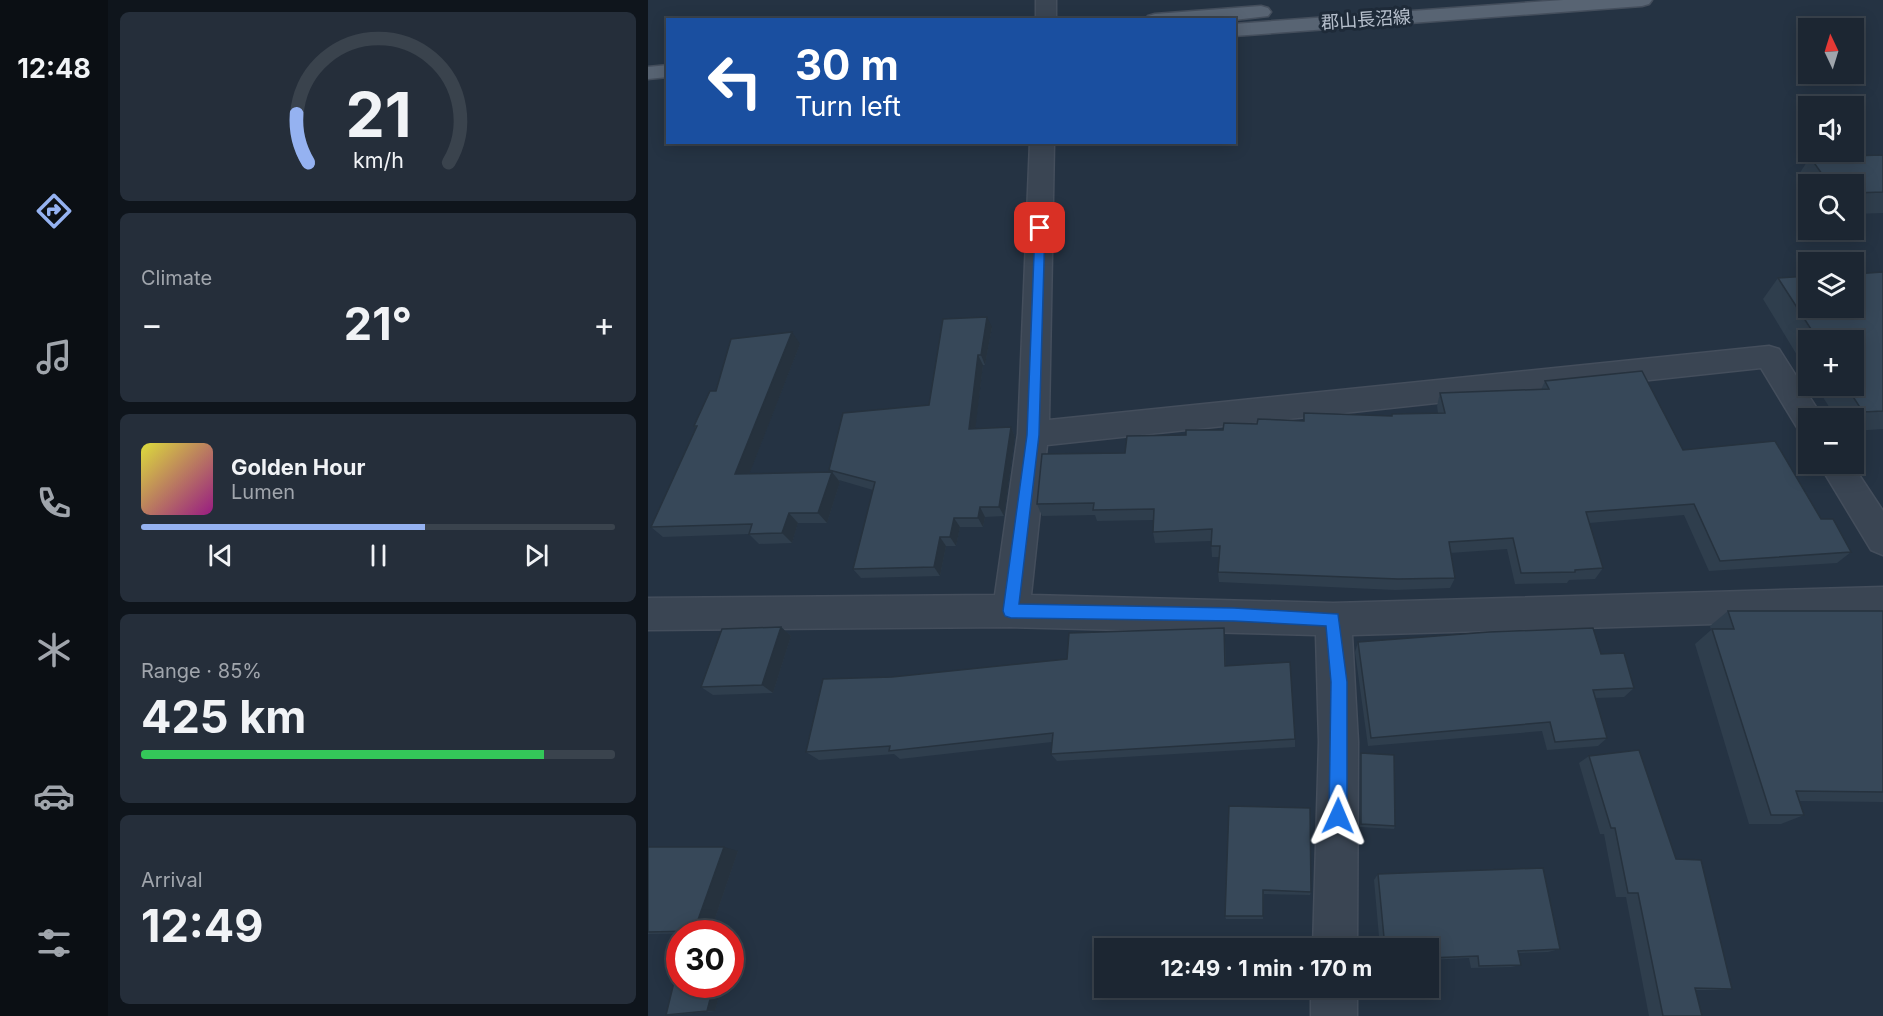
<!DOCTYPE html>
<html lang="en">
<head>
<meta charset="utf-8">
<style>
	body { margin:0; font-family:Inter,"Noto Sans JP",sans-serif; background:#252e3a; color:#f1f3f6; height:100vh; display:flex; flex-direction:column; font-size:22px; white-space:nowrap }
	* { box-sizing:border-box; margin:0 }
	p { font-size:20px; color:#a0a5ac }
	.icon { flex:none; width:33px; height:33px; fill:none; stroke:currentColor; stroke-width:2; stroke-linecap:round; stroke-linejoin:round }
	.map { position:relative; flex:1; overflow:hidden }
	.sheet { display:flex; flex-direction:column; gap:12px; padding:12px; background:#0f151c; width:540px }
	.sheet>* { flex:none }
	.hud { position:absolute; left:18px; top:18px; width:570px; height:126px; border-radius:0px; box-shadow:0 3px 15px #0003,0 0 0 2px #3a434d; background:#1a4fa0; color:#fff; overflow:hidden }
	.needle { width:39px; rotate:356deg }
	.controls { position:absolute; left:1150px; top:18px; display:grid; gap:12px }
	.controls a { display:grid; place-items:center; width:66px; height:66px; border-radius:0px; background:#1c2632; box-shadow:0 3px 15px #0003,0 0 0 2px #3a434d; font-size:30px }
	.speed { position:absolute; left:18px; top:920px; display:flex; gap:12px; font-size:30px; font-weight:700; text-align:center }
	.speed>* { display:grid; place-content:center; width:78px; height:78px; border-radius:50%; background:#1c2632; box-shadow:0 3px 15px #0003,0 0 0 2px #3a434d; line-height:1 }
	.speed .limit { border:9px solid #d22; background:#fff; color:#111 }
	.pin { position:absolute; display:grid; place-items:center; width:51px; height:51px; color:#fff; margin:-26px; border-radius:12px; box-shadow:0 3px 9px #0006 }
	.me { position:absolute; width:66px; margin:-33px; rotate:1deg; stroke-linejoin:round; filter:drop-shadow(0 0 4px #0008) }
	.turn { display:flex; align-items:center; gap:21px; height:126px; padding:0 30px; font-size:27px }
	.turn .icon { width:78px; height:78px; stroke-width:2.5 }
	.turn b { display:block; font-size:42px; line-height:51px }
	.big { font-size:45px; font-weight:700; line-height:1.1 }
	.sheet .card { flex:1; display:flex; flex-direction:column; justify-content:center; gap:9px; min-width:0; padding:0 21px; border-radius:9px; background:#252e3a }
	.sheet .dial { align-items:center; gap:0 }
	.dial svg { height:156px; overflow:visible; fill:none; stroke:#3a434d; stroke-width:7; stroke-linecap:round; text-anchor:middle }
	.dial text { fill:#f1f3f6; stroke:none }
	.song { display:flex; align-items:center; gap:18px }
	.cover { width:72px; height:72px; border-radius:9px; background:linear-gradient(135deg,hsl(60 70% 55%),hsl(310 70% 35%)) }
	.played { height:6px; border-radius:3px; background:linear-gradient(90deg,#95b2f1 60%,#3a434d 60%) }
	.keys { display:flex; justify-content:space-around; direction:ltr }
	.heat { display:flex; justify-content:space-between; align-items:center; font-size:33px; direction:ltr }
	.charge { height:9px; border-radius:4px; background:linear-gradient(90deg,#34c759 85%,#3a434d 0) }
	.trip { position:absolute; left:446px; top:938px; width:345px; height:60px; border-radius:0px; background:#1c2632; box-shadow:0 3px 15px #0003,0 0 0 2px #3a434d; font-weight:700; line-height:60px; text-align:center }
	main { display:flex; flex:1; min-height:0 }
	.dock { display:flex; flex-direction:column; width:108px; justify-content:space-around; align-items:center; background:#0b0f14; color:#a0a5ac }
	.dock .icon { width:42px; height:42px }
	.dock .current { color:#95b2f1 }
	.dock b { font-size:27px; color:#f1f3f6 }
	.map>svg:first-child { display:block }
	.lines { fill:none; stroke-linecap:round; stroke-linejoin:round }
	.minor-casing { stroke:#444e5c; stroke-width:3 }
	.major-casing { stroke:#444e5c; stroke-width:3 }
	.minor { fill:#3a4553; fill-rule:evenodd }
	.major { fill:#586473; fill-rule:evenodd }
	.wall { fill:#2f3e4d }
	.shaded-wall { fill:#26323e }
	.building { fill:#374859; stroke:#26323e; stroke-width:1.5 }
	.route { fill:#1a73e8; stroke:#114b97; stroke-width:1.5 }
	.labels { text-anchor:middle; stroke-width:6; stroke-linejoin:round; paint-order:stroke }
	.far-street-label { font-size:18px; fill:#b7c0cd; stroke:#1e2a38 }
</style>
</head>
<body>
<main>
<nav class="dock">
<b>12:48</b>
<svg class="icon current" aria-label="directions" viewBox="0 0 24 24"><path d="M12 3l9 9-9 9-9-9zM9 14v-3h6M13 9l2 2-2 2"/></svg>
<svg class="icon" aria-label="music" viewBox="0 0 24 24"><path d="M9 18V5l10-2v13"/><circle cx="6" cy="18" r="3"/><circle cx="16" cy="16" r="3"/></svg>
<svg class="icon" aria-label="phone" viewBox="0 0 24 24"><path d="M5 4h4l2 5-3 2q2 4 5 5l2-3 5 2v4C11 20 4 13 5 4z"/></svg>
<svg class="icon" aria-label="climate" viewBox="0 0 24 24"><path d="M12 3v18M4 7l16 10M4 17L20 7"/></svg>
<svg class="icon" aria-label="car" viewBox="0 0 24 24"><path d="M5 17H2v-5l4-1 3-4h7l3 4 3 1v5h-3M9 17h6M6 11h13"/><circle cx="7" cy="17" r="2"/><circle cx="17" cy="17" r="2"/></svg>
<svg class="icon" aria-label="filters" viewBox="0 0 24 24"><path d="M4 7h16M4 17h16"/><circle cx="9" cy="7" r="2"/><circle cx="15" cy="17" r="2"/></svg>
</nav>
<section class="sheet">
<div class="card dial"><svg viewBox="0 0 100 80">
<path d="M14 69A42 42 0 1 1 86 69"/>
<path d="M14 69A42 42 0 0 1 8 44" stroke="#95b2f1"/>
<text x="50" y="56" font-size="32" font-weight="700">21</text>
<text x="50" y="72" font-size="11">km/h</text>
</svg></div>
<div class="card"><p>Climate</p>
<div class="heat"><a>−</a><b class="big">21°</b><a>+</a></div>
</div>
<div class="card">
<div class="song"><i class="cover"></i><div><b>Golden Hour</b><p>Lumen</p></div></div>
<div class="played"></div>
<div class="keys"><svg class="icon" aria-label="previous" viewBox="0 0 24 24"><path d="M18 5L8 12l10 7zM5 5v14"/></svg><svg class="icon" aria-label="pause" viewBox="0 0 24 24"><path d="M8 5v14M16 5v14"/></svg><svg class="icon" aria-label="next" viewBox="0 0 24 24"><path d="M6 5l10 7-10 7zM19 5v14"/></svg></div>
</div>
<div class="card"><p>Range · 85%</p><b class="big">425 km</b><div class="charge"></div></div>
<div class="card"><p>Arrival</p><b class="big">12:49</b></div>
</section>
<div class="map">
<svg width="1235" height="1016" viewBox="0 0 1235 1016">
	<rect width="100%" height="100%" fill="#253343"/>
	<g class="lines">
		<g class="minor-casing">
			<g id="minor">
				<rect x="388" y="0" width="20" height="20"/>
				<path d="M 382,142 L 406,142 L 401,420 L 1121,346 L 1131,349 L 1175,418 L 1161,418 L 1161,433 L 1150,429 L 1113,368 L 399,445 L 383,595 L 685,603 L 1235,587 L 1235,619 L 704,635 L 710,742 L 709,948 L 665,948 L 671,742 L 668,635 L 363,627 L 0,630 L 0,598 L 347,595 L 370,434 Z"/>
				<path d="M 1171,464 L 1204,464 L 1235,511 L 1235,555 L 1223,550 Z"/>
				<rect x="663" y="987" width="46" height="29"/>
			</g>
		</g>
		<g class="major-casing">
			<g id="major">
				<path d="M 915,0 L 1004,0 L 1001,4 L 994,6 L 586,36 L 586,24 Z"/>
				<path d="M 613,6 L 620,8 L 623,12 L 620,16 L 586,20 L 497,20 L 500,16 L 507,14 Z"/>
				<path d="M 20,65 L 20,77 L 0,79 L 0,67 Z"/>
			</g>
		</g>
		<use href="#minor" class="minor"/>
		<use href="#major" class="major"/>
	</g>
	<g class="wall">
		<path d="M 1235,155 L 1235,213 L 1206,214 L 1206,184 L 1161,184 L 1161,198 L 1148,179 L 1162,157 Z"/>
		<path d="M 1235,272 L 1235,429 L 1206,431 L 1206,418 L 1188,418 L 1168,386 L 1206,386 L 1206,340 L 1161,340 L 1161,375 L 1115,299 L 1130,278 Z"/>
		<path d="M 344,327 L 337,365 L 335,365 L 327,428 L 363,427 L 367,437 L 356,516 L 337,517 L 335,527 L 312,527 L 308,546 L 298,546 L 292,576 L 213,578 L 205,569 L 225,490 L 191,480 L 192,482 L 179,523 L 150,523 L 144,543 L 111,544 L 101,534 L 15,537 L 3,527 L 48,428 L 46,426 L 68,391 L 152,344 L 101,474 L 183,472 L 181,470 L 281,405 Z"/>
		<path d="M 897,381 L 1173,519 L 1203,552 L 1189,563 L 1061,571 L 1036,515 L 941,523 L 955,568 L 947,579 L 921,580 L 919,583 L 867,584 L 859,549 L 802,553 L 807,578 L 802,588 L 747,590 L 571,582 L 570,572 L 571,557 L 564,557 L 563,541 L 507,543 L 505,532 L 505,520 L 449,521 L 447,515 L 394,516 L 389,504 L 477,453 L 538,435 L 609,424 L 655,421 L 656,413 L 743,416 L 744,414 L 790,413 L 789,406 L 792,393 L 893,390 Z"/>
		<path d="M 1080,611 L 1235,611 L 1235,802 L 1151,801 L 1156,815 L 1133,824 L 1101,824 L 1047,644 L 1063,630 L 1062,626 Z"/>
		<path d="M 133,627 L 143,636 L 125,693 L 65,695 L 53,687 Z"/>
		<path d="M 577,638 L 578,666 L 647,739 L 647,747 L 409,761 L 403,754 L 404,742 L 252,759 L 246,754 L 171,760 L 158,752 L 419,659 Z"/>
		<path d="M 710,642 L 953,654 L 986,688 L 976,697 L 948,698 L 959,738 L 950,746 L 899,750 L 894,731 L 720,746 L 707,652 Z"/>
		<path d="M 713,753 L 747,826 L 746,829 L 712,827 L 712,756 Z"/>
		<path d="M 941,756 L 1028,859 L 1084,989 L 1068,990 L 1047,990 L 1054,1016 L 1001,1016 L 978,897 L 968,897 L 956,834 L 952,834 L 931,763 Z"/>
		<path d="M 581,806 L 663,892 L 662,895 L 616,894 L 615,919 L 578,919 L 577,916 Z"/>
		<path d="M 0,847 L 90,851 L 62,933 L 0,934 Z"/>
		<path d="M 730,874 L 912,949 L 900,952 L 870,953 L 873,965 L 863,967 L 823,968 L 821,958 L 780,960 L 780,948 L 732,948 L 726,880 Z"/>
		<path d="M 32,984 L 74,984 L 67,1011 L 26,1015 L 18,1015 Z"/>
	</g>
	<g class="shaded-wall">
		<path d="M 339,317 L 344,327 L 337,365 L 333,355 Z"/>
		<path d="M 144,332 L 152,344 L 97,485 L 87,474 Z"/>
		<path d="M 330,355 L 335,365 L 326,439 L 321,429 Z"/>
		<path d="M 363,427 L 367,437 L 356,516 L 351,507 Z"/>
		<path d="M 184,472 L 192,482 L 179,523 L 170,513 Z"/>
		<path d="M 332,507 L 337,517 L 335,527 L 330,518 Z"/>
		<path d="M 141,513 L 150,523 L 144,543 L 134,533 Z"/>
		<path d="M 306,518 L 312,527 L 308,546 L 302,537 Z"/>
		<path d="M 292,537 L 298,546 L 292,576 L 286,567 Z"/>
		<path d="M 133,627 L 143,636 L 125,693 L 114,685 Z"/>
		<path d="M 76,847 L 90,851 L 62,933 L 46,931 Z"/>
		<path d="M 66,984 L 74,984 L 67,1011 L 59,1011 Z"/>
	</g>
	<g class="building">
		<path d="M 1235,155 L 1235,192 L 1206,193 L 1206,184 L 1181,184 L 1162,157 Z"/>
		<path d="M 1235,272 L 1235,411 L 1215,412 L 1198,386 L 1206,386 L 1206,340 L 1170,340 L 1130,278 L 1161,276 L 1161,308 L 1206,308 L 1206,274 Z"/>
		<path d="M 339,317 L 333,355 L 330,355 L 321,429 L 363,427 L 351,507 L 332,507 L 330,518 L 306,518 L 302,537 L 292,537 L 286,567 L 205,569 L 227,482 L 181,470 L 195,413 L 281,405 L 295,319 Z"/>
		<path d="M 144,332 L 87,474 L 184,472 L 170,513 L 141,513 L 134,533 L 101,534 L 104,524 L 3,527 L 49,426 L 46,426 L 62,391 L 68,391 L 83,339 Z"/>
		<path d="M 994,371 L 1035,450 L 1127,441 L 1173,519 L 1185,519 L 1203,552 L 1072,561 L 1046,504 L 938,512 L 955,568 L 927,570 L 927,572 L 873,573 L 865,538 L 801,542 L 807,578 L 750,579 L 570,572 L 572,546 L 563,546 L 564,529 L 505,532 L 506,509 L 445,510 L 446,503 L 389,504 L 394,454 L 477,453 L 479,436 L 538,435 L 538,430 L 575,430 L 576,423 L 609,424 L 610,419 L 656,421 L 656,413 L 744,416 L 744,414 L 797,413 L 792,393 L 901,389 L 897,381 Z"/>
		<path d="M 1080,611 L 1235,611 L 1235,792 L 1148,791 L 1156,815 L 1123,815 L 1064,629 L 1086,629 Z"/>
		<path d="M 133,627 L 114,685 L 53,687 L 74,629 Z"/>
		<path d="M 576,628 L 577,666 L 642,662 L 647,739 L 403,754 L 405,733 L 241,751 L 242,746 L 158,752 L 175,679 L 244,677 L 419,659 L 421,633 Z"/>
		<path d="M 945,628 L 953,654 L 976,653 L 986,688 L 945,690 L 959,738 L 907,742 L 902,722 L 723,738 L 710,642 L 841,632 Z"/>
		<path d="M 991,750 L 1028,859 L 1053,860 L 1084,989 L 1047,988 L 1054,1016 L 1015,1016 L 990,893 L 980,893 L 967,828 L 963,828 L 941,756 Z"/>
		<path d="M 713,753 L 746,755 L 747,826 L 713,824 Z"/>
		<path d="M 581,806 L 662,808 L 663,892 L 615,890 L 615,916 L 577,916 Z"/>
		<path d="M 0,847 L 76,847 L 46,931 L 0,932 Z"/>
		<path d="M 895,868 L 912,949 L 870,951 L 873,965 L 831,966 L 830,956 L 780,958 L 780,948 L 737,948 L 730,874 Z"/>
		<path d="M 29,970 L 32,970 L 32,984 L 66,984 L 59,1011 L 18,1015 Z"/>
	</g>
	<path class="route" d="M 392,224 L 397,228 L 391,435 L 371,604 L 586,608 L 690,614 L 699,682 L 699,816 L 696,822 L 690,825 L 684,822 L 681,816 L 683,682 L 678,626 L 586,621 L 363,618 L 357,616 L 355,611 L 379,435 L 387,228 Z"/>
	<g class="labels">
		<g class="far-street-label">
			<text transform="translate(718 20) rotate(-4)" y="6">郡山長沼線</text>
		</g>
	</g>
</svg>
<div class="controls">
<a><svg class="needle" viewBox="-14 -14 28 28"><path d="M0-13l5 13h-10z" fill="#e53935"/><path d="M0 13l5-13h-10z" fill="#a0a5ac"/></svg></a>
<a><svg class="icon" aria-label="sound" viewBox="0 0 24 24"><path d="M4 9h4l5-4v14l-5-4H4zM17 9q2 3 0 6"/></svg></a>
<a><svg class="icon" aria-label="search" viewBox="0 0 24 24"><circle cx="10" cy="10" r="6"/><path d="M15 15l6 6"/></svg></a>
<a><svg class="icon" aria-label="layers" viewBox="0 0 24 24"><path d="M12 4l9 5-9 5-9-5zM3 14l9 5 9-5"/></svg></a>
<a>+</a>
<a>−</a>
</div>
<div class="speed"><div class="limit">30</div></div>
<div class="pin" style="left:392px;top:228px;background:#d93025"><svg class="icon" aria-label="arrive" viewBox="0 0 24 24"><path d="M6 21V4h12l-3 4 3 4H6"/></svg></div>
<svg class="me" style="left:690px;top:816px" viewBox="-20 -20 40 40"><path d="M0-17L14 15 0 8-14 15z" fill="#1a73e8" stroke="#fff" stroke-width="4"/></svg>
<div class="trip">12:49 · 1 min · 170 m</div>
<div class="hud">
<div class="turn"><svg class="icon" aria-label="left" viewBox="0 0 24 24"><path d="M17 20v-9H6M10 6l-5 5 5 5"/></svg><div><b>30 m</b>Turn left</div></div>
</div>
</div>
</main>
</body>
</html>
